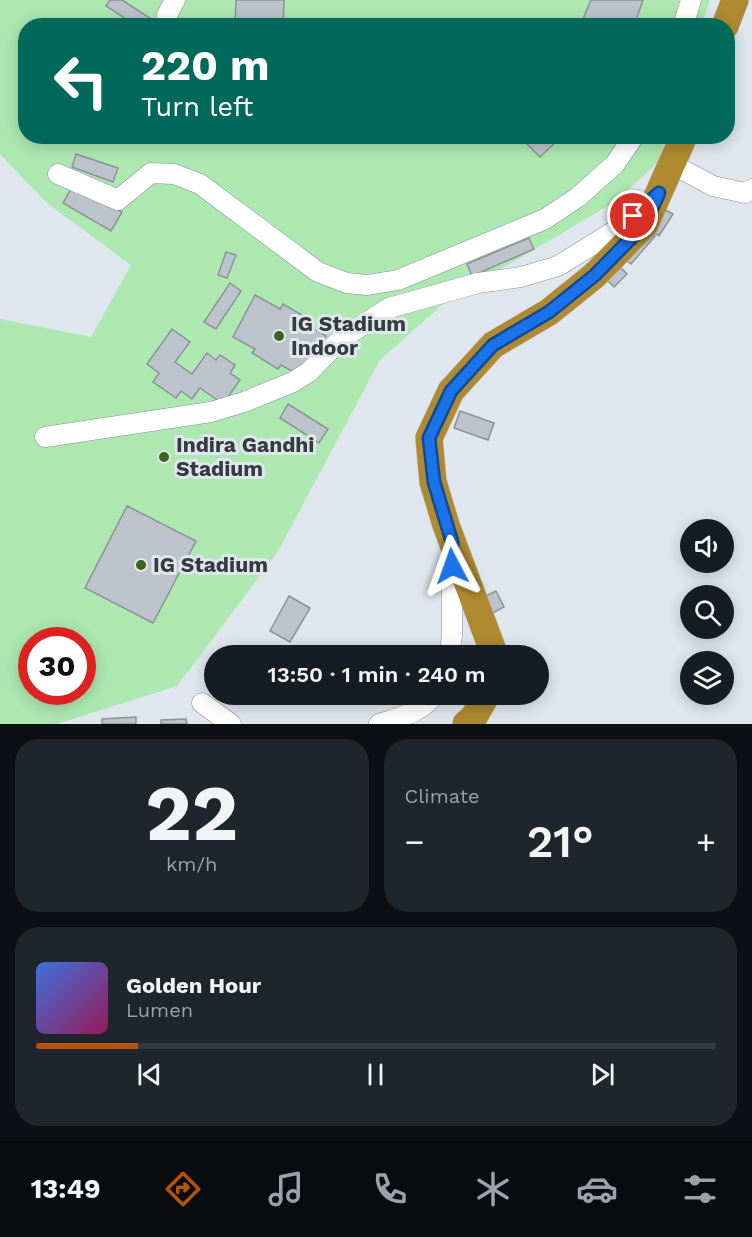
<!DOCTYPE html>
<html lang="en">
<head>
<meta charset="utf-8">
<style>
	body { margin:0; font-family:"Work Sans",sans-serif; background:#20242c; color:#f1f3f6; height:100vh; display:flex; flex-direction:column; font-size:22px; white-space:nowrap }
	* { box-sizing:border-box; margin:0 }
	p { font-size:20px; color:#9ea1a6 }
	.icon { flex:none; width:33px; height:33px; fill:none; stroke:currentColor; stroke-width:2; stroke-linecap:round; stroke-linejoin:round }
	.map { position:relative; height:724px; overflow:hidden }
	.sheet { display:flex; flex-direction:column; gap:15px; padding:15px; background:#0d0f14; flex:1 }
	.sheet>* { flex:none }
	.guide { position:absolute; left:18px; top:18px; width:717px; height:126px; border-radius:24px; box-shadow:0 3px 15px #0003; background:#00695c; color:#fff; overflow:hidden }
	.buttons { position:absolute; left:680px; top:519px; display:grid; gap:12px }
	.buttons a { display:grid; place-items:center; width:54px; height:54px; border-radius:50%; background:#171b24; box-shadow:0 3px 15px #0003; font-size:30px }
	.speed { position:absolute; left:18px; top:627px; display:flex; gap:12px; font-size:30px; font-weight:700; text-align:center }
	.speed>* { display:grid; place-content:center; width:78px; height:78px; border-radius:50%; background:#171b24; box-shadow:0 3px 15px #0003; line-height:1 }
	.speed .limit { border:9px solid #d22; background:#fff; color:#111 }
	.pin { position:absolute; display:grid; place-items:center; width:51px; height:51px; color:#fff; margin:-26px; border:3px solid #fff; border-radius:50%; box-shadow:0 2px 6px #0007 }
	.me { position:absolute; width:66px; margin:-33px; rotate:356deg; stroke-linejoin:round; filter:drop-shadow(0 0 4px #0008) }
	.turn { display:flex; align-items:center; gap:21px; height:126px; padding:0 24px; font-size:27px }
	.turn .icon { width:78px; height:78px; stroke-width:2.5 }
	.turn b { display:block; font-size:42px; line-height:51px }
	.big { font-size:45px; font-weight:600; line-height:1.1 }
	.sheet .tile { flex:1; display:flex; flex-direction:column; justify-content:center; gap:9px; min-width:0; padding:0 21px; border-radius:24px; background:#20242c }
	.sheet .dial { align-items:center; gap:0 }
	.dial b { font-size:78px; line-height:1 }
	.song { display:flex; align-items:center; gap:18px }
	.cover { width:72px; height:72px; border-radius:9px; background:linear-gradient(135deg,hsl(220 70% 55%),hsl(330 70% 35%)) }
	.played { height:6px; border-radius:3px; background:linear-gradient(90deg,#b45309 15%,#363941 15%) }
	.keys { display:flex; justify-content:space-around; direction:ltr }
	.heat { display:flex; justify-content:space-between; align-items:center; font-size:33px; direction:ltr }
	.sheet .tiles { flex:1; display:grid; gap:15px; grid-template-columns:1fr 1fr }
	.tile:last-child { grid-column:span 2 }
	.trip { position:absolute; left:204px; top:645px; width:345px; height:60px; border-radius:30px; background:#171b24; box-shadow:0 3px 15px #0003; font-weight:600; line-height:60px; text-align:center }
	.dock { display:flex; height:96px; justify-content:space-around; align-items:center; background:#090b0e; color:#9ea1a6 }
	.dock .icon { width:42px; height:42px }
	.dock .on { color:#b45309 }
	.dock b { font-size:27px; color:#f1f3f6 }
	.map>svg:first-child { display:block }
	.green { fill:#ace8b0; fill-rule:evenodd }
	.building { fill:#bdc3ca; stroke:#8c9298; stroke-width:1.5 }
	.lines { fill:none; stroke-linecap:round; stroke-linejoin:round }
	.minor-casing { stroke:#898f95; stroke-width:21 }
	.highway-casing { stroke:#c3c4c5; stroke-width:28 }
	.minor { stroke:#fff; stroke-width:20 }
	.highway { stroke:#af8a30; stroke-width:27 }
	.route-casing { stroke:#114b97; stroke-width:15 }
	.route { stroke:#1a73e8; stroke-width:10 }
	.poi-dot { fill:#3b631e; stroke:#dfe6ed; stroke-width:2 }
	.labels { text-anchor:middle; stroke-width:6; stroke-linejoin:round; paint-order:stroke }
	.poi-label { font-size:21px; font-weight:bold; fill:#383b3e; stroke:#dfe6ed; text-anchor:start }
</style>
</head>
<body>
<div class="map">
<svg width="752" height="724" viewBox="0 0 752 724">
	<rect width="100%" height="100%" fill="#dfe6ed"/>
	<path class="green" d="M 0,0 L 710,0 L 701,26 L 26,26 L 26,136 L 666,137 L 658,162 L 616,201 L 444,303 L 380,360 L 277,553 L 177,686 L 57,724 L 0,724 L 0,319 L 91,337 L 131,265 L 47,203 L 0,154 ZM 32,640 L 82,640 L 82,692 L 32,692 Z"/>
	<g class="building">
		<path d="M 110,0 L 122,0 L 153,20 L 150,26 L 137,26 L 106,6 Z"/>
		<path d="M 236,0 L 284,0 L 283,26 L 235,26 Z"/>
		<path d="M 591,0 L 643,0 L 634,26 L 580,26 Z"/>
		<path d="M 519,136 L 562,136 L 540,157 Z"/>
		<path d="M 76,154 L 118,168 L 113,182 L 72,167 Z"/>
		<path d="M 74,184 L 122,212 L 111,231 L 63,203 Z"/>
		<path d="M 664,209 L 673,214 L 659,236 L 651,230 Z"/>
		<path d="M 650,231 L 655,236 L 631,264 L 626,260 Z"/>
		<path d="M 529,238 L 534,249 L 472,276 L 467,264 Z"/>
		<path d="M 226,252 L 236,255 L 227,278 L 218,275 Z"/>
		<path d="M 619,266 L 627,274 L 614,287 L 606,279 Z"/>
		<path d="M 230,283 L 241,291 L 216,329 L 204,322 Z"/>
		<path d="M 255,295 L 280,309 L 283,304 L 309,319 L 306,324 L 326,336 L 303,377 L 281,365 L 278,369 L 252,353 L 255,349 L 233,337 Z"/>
		<path d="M 172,329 L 190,342 L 175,362 L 192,374 L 207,353 L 216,360 L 220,355 L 235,365 L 230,373 L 240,380 L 223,404 L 200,388 L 192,399 L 181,391 L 176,398 L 153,382 L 159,373 L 147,364 Z"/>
		<path d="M 288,404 L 328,429 L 319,443 L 280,418 Z"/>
		<path d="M 460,411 L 494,423 L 488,440 L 454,428 Z"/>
		<path d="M 127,506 L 196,541 L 153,623 L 85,588 Z"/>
		<path d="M 496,591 L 504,607 L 487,616 L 479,599 Z"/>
		<path d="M 289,596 L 310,608 L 290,642 L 270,631 Z"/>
		<path d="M 136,717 L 136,724 L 102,724 L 102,719 Z"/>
		<path d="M 186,719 L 187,724 L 161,724 L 161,720 Z"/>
	</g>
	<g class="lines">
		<g class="minor-casing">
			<g id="minor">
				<path d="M 167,15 L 175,0"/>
				<path d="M 683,26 L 691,0"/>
				<path d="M 672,164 L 713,186 L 745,193 L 752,189"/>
				<path d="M 58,174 L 118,200 L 151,173 L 174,174 L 200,184 L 318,272 L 347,283 L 367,285 L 398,280 L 545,219 L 578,197 L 615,164 L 634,136"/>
				<path d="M 45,437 L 211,412 L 244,402 L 293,382 L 309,372 L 341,339 L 389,308 L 478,283 L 521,277 L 558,266 L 621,227 L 655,197"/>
				<path d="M 449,656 L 452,636 L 452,554"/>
				<path d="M 202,703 L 231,724"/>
				<path d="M 379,724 C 400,717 421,713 435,694"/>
			</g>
		</g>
		<g class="highway-casing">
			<g id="highway">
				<path d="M 725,26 L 735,0"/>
				<path d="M 495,656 L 446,525 L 433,482 L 429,438 L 451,391 L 493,345 L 549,312 L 595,275 L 645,224 L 684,136"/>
				<path d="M 466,724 L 474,717 L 487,694"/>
			</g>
		</g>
		<use href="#minor" class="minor"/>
		<use href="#highway" class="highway"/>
	</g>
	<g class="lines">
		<g class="route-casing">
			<path id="route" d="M 452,566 L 452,542 L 434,482 L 429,438 L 451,391 L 493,345 L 549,312 L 595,275 L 645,224 L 659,193 L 633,216"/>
		</g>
		<use href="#route" class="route"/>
	</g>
	<g class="poi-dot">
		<circle cx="279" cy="336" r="6"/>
		<circle cx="164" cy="457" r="6"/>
		<circle cx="141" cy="565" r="6"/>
	</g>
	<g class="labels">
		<g class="poi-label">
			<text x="291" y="331">IG Stadium<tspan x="291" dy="24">Indoor</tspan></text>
			<text x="176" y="452">Indira Gandhi<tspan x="176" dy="24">Stadium</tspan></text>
			<text x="153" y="572">IG Stadium</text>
		</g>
	</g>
</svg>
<div class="buttons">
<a><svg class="icon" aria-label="sound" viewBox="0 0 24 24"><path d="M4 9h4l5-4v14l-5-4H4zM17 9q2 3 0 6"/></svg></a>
<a><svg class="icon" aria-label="search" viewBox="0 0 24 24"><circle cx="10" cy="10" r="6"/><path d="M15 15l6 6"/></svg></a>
<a><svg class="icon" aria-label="layers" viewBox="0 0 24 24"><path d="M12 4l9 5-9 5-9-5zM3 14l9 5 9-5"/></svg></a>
</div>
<div class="speed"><div class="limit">30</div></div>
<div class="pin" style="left:633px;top:216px;background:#d93025"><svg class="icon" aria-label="arrive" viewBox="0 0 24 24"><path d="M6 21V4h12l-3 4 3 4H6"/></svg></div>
<svg class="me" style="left:452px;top:566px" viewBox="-20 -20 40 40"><path d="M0-17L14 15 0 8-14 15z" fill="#1a73e8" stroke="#fff" stroke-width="4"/></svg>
<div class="trip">13:50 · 1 min · 240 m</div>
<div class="guide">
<div class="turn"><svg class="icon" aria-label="left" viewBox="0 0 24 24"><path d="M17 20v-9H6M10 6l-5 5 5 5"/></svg><div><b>220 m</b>Turn left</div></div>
</div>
</div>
<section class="sheet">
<div class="tiles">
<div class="tile dial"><b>22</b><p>km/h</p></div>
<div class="tile"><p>Climate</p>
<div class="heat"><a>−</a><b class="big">21°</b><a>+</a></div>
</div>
<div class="tile">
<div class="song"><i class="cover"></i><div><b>Golden Hour</b><p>Lumen</p></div></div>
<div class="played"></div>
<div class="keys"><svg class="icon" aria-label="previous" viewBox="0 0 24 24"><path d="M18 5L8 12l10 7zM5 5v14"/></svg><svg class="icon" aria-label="pause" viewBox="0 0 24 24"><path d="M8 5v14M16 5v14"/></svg><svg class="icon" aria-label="next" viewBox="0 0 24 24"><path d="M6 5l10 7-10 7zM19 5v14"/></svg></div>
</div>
</div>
</section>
<nav class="dock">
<b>13:49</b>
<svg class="icon on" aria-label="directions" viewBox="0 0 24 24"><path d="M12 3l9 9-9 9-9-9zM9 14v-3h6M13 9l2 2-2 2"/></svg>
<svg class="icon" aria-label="music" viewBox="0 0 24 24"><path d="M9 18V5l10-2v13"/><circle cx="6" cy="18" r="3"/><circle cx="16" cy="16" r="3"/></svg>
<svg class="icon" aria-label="phone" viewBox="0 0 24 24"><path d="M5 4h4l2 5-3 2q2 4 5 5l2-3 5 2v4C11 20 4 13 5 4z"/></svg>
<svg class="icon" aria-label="climate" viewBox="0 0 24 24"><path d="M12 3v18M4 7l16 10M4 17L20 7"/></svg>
<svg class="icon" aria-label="car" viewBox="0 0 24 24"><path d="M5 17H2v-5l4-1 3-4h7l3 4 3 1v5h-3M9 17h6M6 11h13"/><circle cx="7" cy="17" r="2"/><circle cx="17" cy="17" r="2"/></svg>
<svg class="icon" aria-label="filters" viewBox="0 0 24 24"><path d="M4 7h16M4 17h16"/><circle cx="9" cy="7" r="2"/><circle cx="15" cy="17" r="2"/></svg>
</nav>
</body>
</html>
